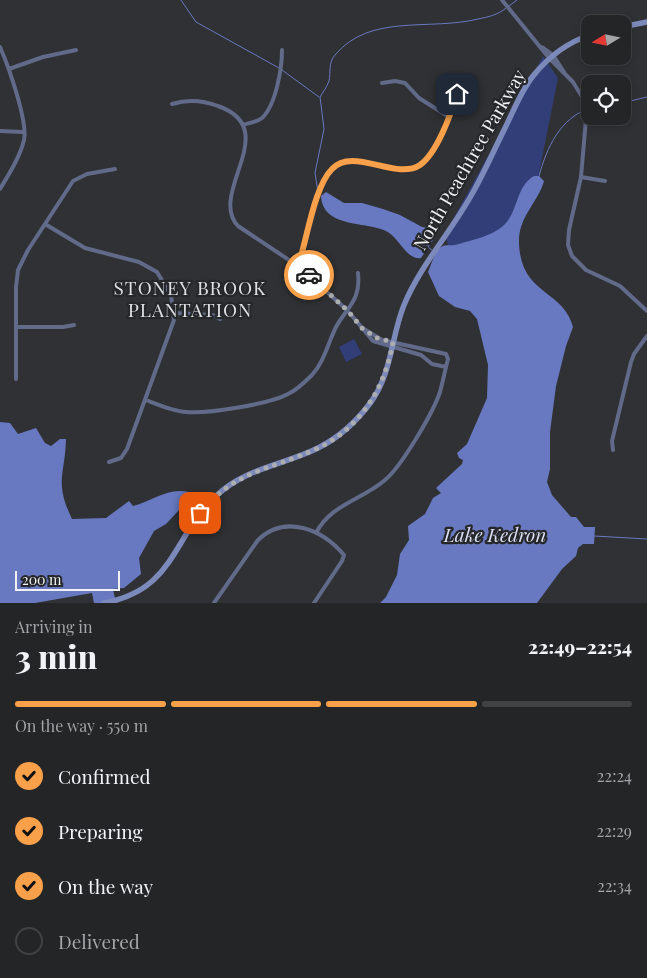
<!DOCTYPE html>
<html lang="en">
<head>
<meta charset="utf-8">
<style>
  body { margin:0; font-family:"Playfair Display",serif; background:#2c2d2f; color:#f1f3f6; height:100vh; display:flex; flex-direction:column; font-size:19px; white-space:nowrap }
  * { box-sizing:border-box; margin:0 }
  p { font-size:16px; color:#a3a5a7 }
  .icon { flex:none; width:28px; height:28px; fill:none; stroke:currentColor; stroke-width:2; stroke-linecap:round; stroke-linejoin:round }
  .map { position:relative; height:603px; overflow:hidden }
  .sheet { display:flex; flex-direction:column; background:#242527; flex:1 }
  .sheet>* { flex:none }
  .needle { width:32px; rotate:260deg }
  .controls { position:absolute; left:581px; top:15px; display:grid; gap:10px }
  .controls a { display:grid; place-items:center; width:50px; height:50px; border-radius:10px; background:#242527; box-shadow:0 2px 8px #0003,0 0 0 1px #414244; font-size:25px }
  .scale { position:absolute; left:15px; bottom:12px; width:105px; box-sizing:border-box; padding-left:5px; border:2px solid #f0f1f3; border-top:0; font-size:14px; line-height:18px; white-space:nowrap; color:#f0f1f3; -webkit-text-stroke:4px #26272a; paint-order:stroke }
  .pin { position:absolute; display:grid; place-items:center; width:42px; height:42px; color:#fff; margin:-21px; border-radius:10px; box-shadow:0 2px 8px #0006 }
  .courier { position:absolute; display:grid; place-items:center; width:50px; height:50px; margin:-25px; border:4px solid #f8a14a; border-radius:50%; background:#fff; color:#222; box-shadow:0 1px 6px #0007 }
  .summary em { font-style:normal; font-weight:800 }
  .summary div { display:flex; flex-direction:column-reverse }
  .summary { display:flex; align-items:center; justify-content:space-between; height:85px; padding:0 15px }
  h1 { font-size:32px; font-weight:800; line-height:38px }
  .bar { display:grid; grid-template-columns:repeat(4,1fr); gap:8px 5px; align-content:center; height:60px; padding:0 15px }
  .bar i { height:6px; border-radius:4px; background:#414244 }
  .bar .current { background:#f8a14a }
  .bar p { grid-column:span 4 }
  ol { padding:0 15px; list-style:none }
  li { display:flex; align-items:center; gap:15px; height:55px }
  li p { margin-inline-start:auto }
  li .icon { padding:5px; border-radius:50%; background:#f8a14a; color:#111; stroke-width:4 }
  li:last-child { color:#a3a5a7 }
  li i { width:28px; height:28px; border:2px solid #414244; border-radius:50% }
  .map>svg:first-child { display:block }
</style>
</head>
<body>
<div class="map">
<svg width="647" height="603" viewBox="0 0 647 603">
  <rect width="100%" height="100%" fill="#303134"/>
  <!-- green -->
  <path fill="#323e78" d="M543,56L558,78L537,183L518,231L450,252L445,234Z
    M354,339L362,354L346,362L339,347Z"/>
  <!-- water -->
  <path fill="#6879c1" d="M534,176H539L544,181C539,200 520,216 519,238C518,296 563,288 573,327L566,346L556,386L550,432V469L547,482L552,495L571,517H576L584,527H595L594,544H583L578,548L576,556L562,569L537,603H380L386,597L397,575L400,554L409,540L408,526L425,514L433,498L441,493L436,488L462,464L463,460L459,458L457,453L467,444L487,398L488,365L477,319L470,311L455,307L439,296L428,272C431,265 434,254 440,248C444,244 449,246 455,245C469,241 493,236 504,225C518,212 516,186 534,176Z
    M326,192L344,203H362L383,209L400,215L422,227L433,228L435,237L421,258C407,261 398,236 386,231C364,221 323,228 321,196Z
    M0,422L10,423L18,434L36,428L45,443L51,446L60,439H66C65,476 54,481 72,519L106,518L129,501L133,506C152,501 168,487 189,492L191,496V505L180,509L166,524L154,531L139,558L141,574L124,588L113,589L116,603H94L92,593L35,603H0Z"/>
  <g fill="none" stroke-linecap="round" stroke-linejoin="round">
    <!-- stream -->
    <path stroke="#6879c1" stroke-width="1" d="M181,0L196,22L279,68
      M509,6L517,0
      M282,70L319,97
      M622,103L647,97
      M539,176C547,147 560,118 590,108
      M318,192L315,173L324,129L320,97C323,92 327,87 329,81C331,72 328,63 335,55C370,13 430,31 478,19C488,17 498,15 506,8
      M428,247L433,251
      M594,536L647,539"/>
    <!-- street -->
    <path stroke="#616a89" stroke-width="4" d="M502,0L549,58L573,82L584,100L586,119L581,177L569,230L568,245L572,256L586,270L620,286L647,311
      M0,47C8,65 28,121 24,140C20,157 9,174 0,189
      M542,47L553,55L564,72
      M9,69L43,57L76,50
      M382,83L395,81L405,83L419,98L449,117
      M172,104C188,99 202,100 218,106C284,129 207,193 238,226L298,266L348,311L373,341L421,355L432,364L446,367
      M243,125C249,123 257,122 262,118C276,105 282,68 282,50
      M0,131L23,132
      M581,177L605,181
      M45,224L85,248L139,262L157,272L171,295L174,320L127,449L121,458L109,462
      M298,266C307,240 314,187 332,169C353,146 396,181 420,165C437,154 451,113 457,94
      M174,313L212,315L220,319
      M17,327H63L74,325
      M16,379V287L18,270L28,250L73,181L87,174L115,169
      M146,400C159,405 173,411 186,412C207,414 270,404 288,394C297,390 305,382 312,375C324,362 328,343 336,327C348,306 361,300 358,273
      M613,450L612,441L631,362L634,354L647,336
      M316,533C331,504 362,500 385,480C401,467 433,413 440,392C443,381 445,370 448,359L446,354L382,340L364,329
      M214,603L258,540C285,514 322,529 344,555L342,561L314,603"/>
    <!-- secondary -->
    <path stroke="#7c8abb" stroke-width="5.5" d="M622,27L647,22
      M104,603C175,590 171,539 216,496C245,468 284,465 318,448C340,437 357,421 371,402C392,373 391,337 404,305C420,266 451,232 472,194C484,173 494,150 505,128C514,110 521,91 533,76C549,56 566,43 590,35"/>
  </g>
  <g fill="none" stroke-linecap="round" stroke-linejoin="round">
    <!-- done -->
    <path stroke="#adaeb0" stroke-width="5" stroke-dasharray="0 9" d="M200,513C237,469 268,471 316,449C360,429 385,388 393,342L377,338L362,328L348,311L309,275"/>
    <!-- route -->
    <path stroke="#f8a14a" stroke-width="6" d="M309,275L298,266C307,240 314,187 332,169C353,146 396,181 420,165C437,153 451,114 457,94"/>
  </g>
  <g text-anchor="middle" stroke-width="4.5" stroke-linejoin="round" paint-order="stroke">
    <!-- street labels -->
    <g font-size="18" fill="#f0f1f3" stroke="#26272a">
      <text transform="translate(470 160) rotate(-60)" y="6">North Peachtree Parkway</text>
    </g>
    <!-- neighbourhood labels -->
    <g font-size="19" letter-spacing="1" fill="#dddee2" stroke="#26272a">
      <text x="190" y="295">STONEY BROOK<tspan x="190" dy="22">PLANTATION</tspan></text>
    </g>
    <!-- water labels -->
    <g font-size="19" font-style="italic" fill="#d9dff3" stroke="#26272a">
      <text x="495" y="542">Lake Kedron</text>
    </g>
  </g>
</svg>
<div class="controls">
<a><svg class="needle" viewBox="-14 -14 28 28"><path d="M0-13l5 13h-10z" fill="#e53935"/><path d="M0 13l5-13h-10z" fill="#a3a5a7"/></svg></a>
<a><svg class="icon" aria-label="locate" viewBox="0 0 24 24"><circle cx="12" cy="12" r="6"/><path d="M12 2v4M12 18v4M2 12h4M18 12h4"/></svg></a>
</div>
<div class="scale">200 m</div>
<div class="pin" style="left:200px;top:513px;background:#ea580c"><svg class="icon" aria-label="bag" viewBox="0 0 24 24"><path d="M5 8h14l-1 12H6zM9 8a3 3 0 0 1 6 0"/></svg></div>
<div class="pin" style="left:457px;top:94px;background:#1f2937"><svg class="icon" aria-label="home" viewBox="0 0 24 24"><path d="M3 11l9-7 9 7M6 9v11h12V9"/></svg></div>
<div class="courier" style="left:309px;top:275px"><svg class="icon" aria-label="car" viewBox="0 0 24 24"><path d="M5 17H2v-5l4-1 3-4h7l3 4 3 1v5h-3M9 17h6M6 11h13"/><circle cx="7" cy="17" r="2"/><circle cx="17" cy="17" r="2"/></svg></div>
</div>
<section class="sheet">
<div class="summary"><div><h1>3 min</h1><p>Arriving in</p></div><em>22:49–22:54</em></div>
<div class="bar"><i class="current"></i><i class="current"></i><i class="current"></i><i></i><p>On the way · 550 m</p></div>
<ol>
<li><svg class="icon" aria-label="check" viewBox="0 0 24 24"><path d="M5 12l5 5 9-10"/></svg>Confirmed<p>22:24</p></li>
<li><svg class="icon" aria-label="check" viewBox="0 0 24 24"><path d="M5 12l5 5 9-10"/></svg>Preparing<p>22:29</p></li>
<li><svg class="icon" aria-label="check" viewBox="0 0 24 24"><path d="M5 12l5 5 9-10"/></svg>On the way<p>22:34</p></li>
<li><i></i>Delivered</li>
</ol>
</section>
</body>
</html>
